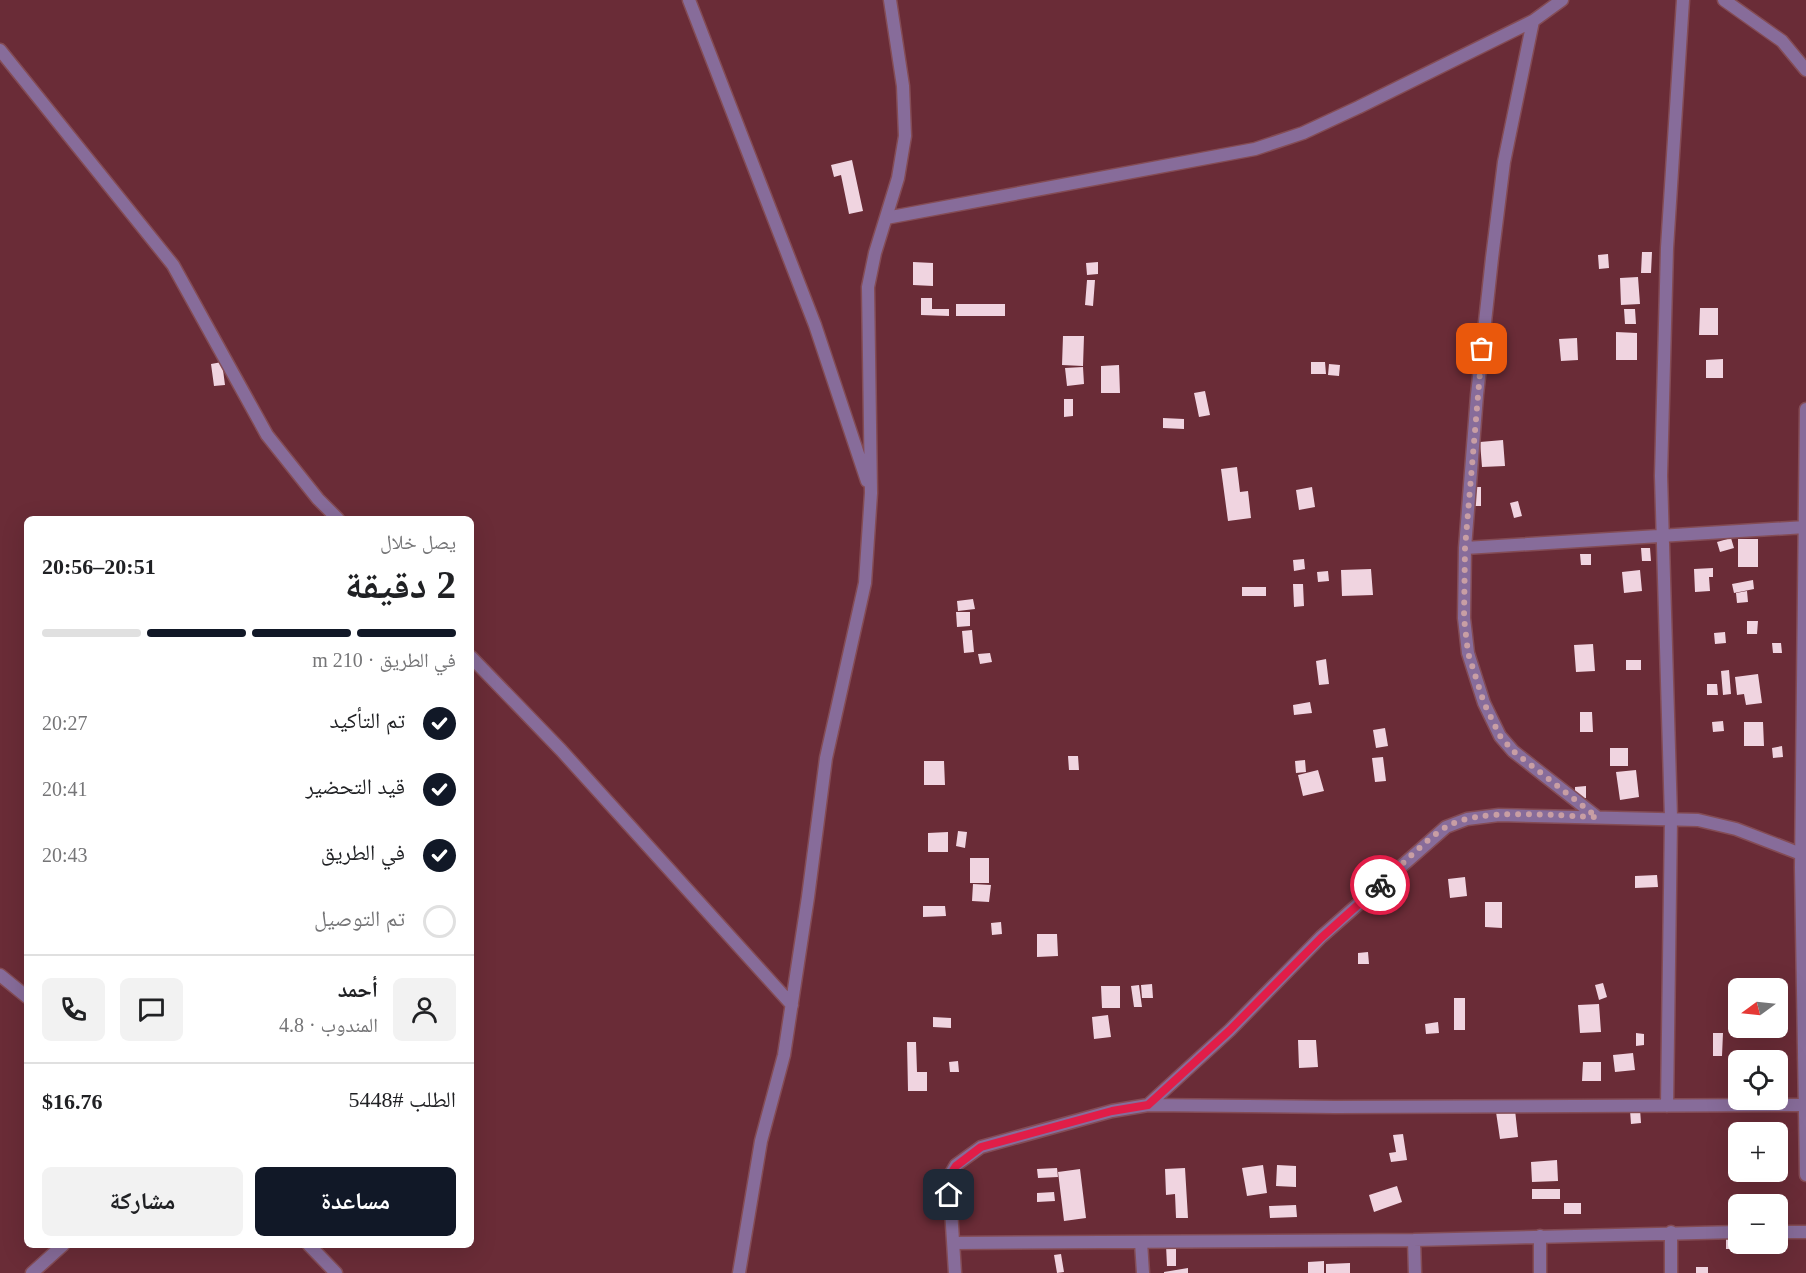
<!DOCTYPE html>
<html lang="ar">
<head>
<meta charset="utf-8">
<style>
  body { margin:0; font-family:"Times New Roman","Noto Naskh Arabic",serif; background:#f2f2f2; color:#202124; direction:rtl; height:100vh; display:flex; flex-direction:column; font-size:22px; white-space:nowrap }
  * { box-sizing:border-box; margin:0 }
  p { font-size:20px; color:#757577 }
  .icon { flex:none; width:33px; height:33px; fill:none; stroke:currentColor; stroke-width:2; stroke-linecap:round; stroke-linejoin:round }
  .map { position:relative; flex:1; overflow:hidden; direction:ltr }
  .details { position:absolute; left:24px; top:516px; width:450px; height:732px; display:flex; flex-direction:column; background:#fff; border-radius:9px; box-shadow:0 6px 24px #0002; direction:rtl }
  .details>* { flex:none }
  .needle { width:39px; rotate:255deg }
  .tools { position:absolute; left:1728px; top:978px; display:grid; gap:12px }
  .tools a { display:grid; place-items:center; width:60px; height:60px; border-radius:9px; background:#fff; box-shadow:0 6px 24px #0002; font-size:30px }
  .pin { position:absolute; display:grid; place-items:center; width:51px; height:51px; color:#fff; margin:-26px; border-radius:12px; box-shadow:0 3px 9px #0006 }
  .courier { position:absolute; display:grid; place-items:center; width:60px; height:60px; margin:-30px; border:4px solid #e11d48; border-radius:50%; background:#fff; color:#222; box-shadow:0 2px 8px #0007 }
  .headline em { font-style:normal; font-weight:700 }
  .headline div { display:flex; flex-direction:column-reverse }
  .headline { display:flex; align-items:center; justify-content:space-between; height:102px; padding:0 18px }
  h1 { font-size:39px; font-weight:700; line-height:45px }
  .bar { display:grid; grid-template-columns:repeat(4,1fr); gap:9px 6px; align-content:center; height:72px; padding:0 18px }
  .bar i { height:8px; border-radius:4px; background:#e0e0e0 }
  .bar .current { background:#111827 }
  .bar p { grid-column:span 4 }
  .line { display:flex; align-items:center; gap:15px; padding:0 18px; border-top:2px solid #e0e0e0 }
  .line div { flex:1 }
  .round { display:grid; place-items:center; flex:none; width:63px; height:63px; border-radius:9px; background:#f2f2f2 }
  ol { padding:0 18px; list-style:none }
  li { display:flex; align-items:center; gap:18px; height:66px }
  li p { margin-inline-start:auto }
  li .icon { padding:6px; border-radius:50%; background:#111827; color:#fff; stroke-width:4 }
  li:last-child { color:#757577 }
  li i { width:33px; height:33px; border:3px solid #e0e0e0; border-radius:50% }
  .button { display:flex; gap:12px; margin-top:auto; padding:12px 18px }
  .button a { flex:1; height:69px; border-radius:9px; background:#111827; color:#fff; font-size:24px; font-weight:700; line-height:69px; text-align:center }
  .button a+a { background:#f2f2f2; color:#202124 }
  .map>svg:first-child { display:block }
</style>
</head>
<body>
<div class="map">
<svg width="1806" height="1273" viewBox="0 0 1806 1273">
  <rect width="100%" height="100%" fill="#6a2c37"/>
  <!-- building -->
  <path fill="#f0d4e0" d="M852,160L863,211L849,214L841,175L834,177L831,165Z
    M1642,252H1652L1651,273H1641Z
    M1608,254L1609,268L1599,269L1598,255Z
    M913,262L933,263V286L913,285Z
    M1098,262V274L1087,275L1086,263Z
    M1638,277L1640,304L1621,305L1620,278Z
    M1087,280H1095L1093,306L1085,305Z
    M921,298H932V309H949V316L921,315Z
    M956,304H1005V316H956Z
    M1700,308H1718V335H1699Z
    M1624,309H1635L1636,324H1625Z
    M1616,332L1637,333V360H1616Z
    M1063,336H1084L1083,366L1062,365Z
    M1577,338L1578,360L1561,361L1559,339Z
    M1723,359V378H1706V360Z
    M222,362L225,385L214,386L211,364Z
    M1311,362H1325L1326,374H1311Z
    M1329,364L1340,365L1339,376L1328,375Z
    M1119,365L1120,393H1101V366Z
    M1083,367L1084,384L1067,386L1065,368Z
    M1205,391L1210,415L1199,417L1194,393Z
    M1064,399H1073V416L1064,417Z
    M1163,418L1184,419V429L1163,428Z
    M1503,440L1505,466L1482,467L1480,442Z
    M1237,467L1240,492L1248,491L1251,518L1228,521L1221,469Z
    M1312,487L1315,507L1299,510L1296,490Z
    M1470,487H1481V506H1470Z
    M1518,501L1522,516L1514,518L1510,503Z
    M1731,538L1734,548L1720,552L1717,542Z
    M1738,539H1758V567H1738Z
    M1641,548H1650L1651,561H1642Z
    M1580,554H1591V565H1581Z
    M1304,559L1305,569L1294,571L1293,560Z
    M1713,568V577H1709L1710,591L1695,592L1694,569Z
    M1371,569L1373,595L1342,596L1341,570Z
    M1640,570L1642,591L1624,593L1622,572Z
    M1328,571L1329,581L1318,582L1317,572Z
    M1753,580L1754,589L1734,593L1732,584Z
    M1293,584H1303L1304,606L1294,607Z
    M1242,587H1266V596H1242Z
    M1747,591L1748,602L1737,603L1736,593Z
    M973,599L975,609L958,611L957,601Z
    M956,612H970V626L957,627Z
    M1747,621H1758L1757,634H1747Z
    M972,630L974,652L964,653L962,631Z
    M1725,632L1726,643L1715,644L1714,633Z
    M1772,643H1781L1782,653H1773Z
    M1593,644L1595,671L1576,672L1574,645Z
    M990,653L992,662L980,664L978,654Z
    M1326,659L1329,684L1319,685L1316,661Z
    M1626,660H1641V670H1626Z
    M1729,670L1731,694L1723,695L1721,671Z
    M1758,674L1762,703L1746,705L1744,694L1737,695L1735,677Z
    M1707,684H1717L1718,695H1707Z
    M1310,702L1312,713L1294,715L1293,705Z
    M1580,712H1592L1593,732H1580Z
    M1723,721L1724,731L1713,732L1712,722Z
    M1744,722H1763L1764,746H1744Z
    M1385,728L1388,746L1376,748L1373,730Z
    M1782,746L1783,757L1773,758L1772,748Z
    M1610,748H1628V766H1610Z
    M1068,756H1078L1079,770H1069Z
    M1383,757L1386,781L1375,782L1372,758Z
    M1305,760L1306,772L1296,773L1295,761Z
    M924,761H944L945,785H924Z
    M1318,770L1324,791L1303,796L1298,775Z
    M1636,770L1639,797L1620,800L1616,772Z
    M1586,786V798H1575V787Z
    M958,831L967,832L965,848L956,846Z
    M948,832V852H928V833Z
    M970,858H989V883H970Z
    M1657,875L1658,887L1635,888V876Z
    M1465,877L1467,896L1450,898L1448,879Z
    M973,884L991,885L989,902L972,901Z
    M1485,902H1502V928L1485,927Z
    M923,906H945L946,916L923,917Z
    M1001,922L1002,934L992,935L991,923Z
    M1037,934H1057L1058,956L1037,957Z
    M1368,952L1369,964H1358V953Z
    M1603,983L1607,997L1599,1000L1595,985Z
    M1152,984L1153,998H1142L1141,985Z
    M1139,985L1142,1007H1134L1131,986Z
    M1101,986H1120V1008H1102Z
    M1454,998H1465V1030H1454Z
    M1599,1004L1601,1032L1580,1033L1578,1005Z
    M1108,1015L1111,1037L1094,1039L1092,1017Z
    M933,1017L951,1018V1028L933,1027Z
    M1438,1022L1439,1033L1426,1034L1425,1024Z
    M1636,1033L1644,1034V1045L1636,1046Z
    M1713,1033H1723L1722,1056H1713Z
    M1298,1040H1316L1318,1067L1299,1068Z
    M907,1042H916L917,1072H927V1091H908Z
    M1633,1053L1635,1070L1615,1072L1613,1055Z
    M958,1061L959,1072H950L949,1062Z
    M1583,1062H1601V1081H1582Z
    M1640,1109L1641,1123L1631,1124L1630,1110Z
    M1515,1110L1518,1137L1500,1139L1496,1112Z
    M1403,1134L1407,1160L1391,1162L1389,1153L1396,1152L1393,1135Z
    M1557,1160L1558,1181L1532,1182L1531,1162Z
    M1263,1165L1267,1193L1247,1196L1242,1168Z
    M1277,1165L1296,1166V1187L1276,1186Z
    M1057,1168L1058,1177L1038,1178L1037,1169Z
    M1185,1168L1188,1218H1176L1175,1194L1166,1195L1165,1169Z
    M1080,1169L1086,1218L1064,1221L1058,1172Z
    M1397,1186L1402,1202L1374,1212L1369,1195Z
    M1532,1189H1560V1199H1532Z
    M1054,1192L1055,1201L1037,1202V1193Z
    M1781,1200L1783,1211L1778,1212V1204H1772L1771,1201Z
    M1564,1203H1581V1214H1564Z
    M1296,1205L1297,1217L1270,1218L1269,1206Z
    M1726,1236H1737V1249H1726Z
    M1166,1245H1176V1266H1167Z
    M1061,1254L1064,1272L1057,1273L1054,1255Z
    M1324,1261V1273H1308V1262Z
    M1350,1263V1273H1326V1264Z
    M1696,1267H1708V1273H1696Z
    M1188,1268V1273H1164V1272Z"/>
  <g fill="none" stroke-linecap="round" stroke-linejoin="round">
    <defs>
      <path id="minor" d="M689,0L815,325L867,481
        M1724,0L1782,41L1806,70
        M1533,21L1504,162L1492,258L1477,395L1465,548L1464,618L1468,653L1484,703L1500,736L1513,751L1597,817
        M0,50L173,265L267,435L318,499L338,519
        M886,218L1255,149L1303,133L1359,107L1533,21L1562,0
        M1806,409L1801,868L1806,1175
        M1465,548L1806,527
        M471,657L561,750L792,1005
        M0,975L27,997
        M1148,1105L1230,1030L1321,937L1446,827L1467,819L1499,815L1698,820L1736,829L1801,854
        M1667,1106L1671,818L1661,476L1667,248L1683,0
        M1778,1232H1806
        M1540,1236V1273
        M1414,1240L1415,1273
        M1141,1242L1143,1273
        M954,1243L1414,1240L1738,1232
        M309,1245L336,1273
        M32,1273L63,1245
        M739,1273L761,1141L784,1055L808,897L826,758L865,583L871,493L868,287L875,253L898,178L905,136L903,86L890,0
        M955,1273L949,1177L956,1165L981,1147L1112,1111L1148,1105L1335,1107L1805,1105
        M1671,1273V1232"/>
    </defs>
    <!-- minor casing -->
    <use href="#minor" stroke="#844c55" stroke-width="15"/>
    <!-- minor -->
    <use href="#minor" stroke="#876c9a" stroke-width="12"/>
  </g>
  <g fill="none" stroke-linecap="round" stroke-linejoin="round">
    <!-- done -->
    <path stroke="#c89ea4" stroke-width="6" stroke-dasharray="0 10.8" d="M1380,885C1399,868 1425,840 1446,827C1478,807 1558,816 1597,817L1513,751L1500,736L1484,703L1468,653L1464,618L1465,548L1482,349"/>
    <!-- route -->
    <path stroke="#e11d48" stroke-width="8" d="M949,1195V1177L956,1166L981,1147L1112,1111L1148,1105L1230,1030L1321,938L1380,885"/>
  </g>
</svg>
<div class="tools">
<a><svg class="needle" viewBox="-14 -14 28 28"><path d="M0-13l5 13h-10z" fill="#e53935"/><path d="M0 13l5-13h-10z" fill="#757577"/></svg></a>
<a><svg class="icon" aria-label="locate" viewBox="0 0 24 24"><circle cx="12" cy="12" r="6"/><path d="M12 2v4M12 18v4M2 12h4M18 12h4"/></svg></a>
<a>+</a>
<a>−</a>
</div>
<div class="pin" style="left:1482px;top:349px;background:#ea580c"><svg class="icon" aria-label="bag" viewBox="0 0 24 24"><path d="M5 8h14l-1 12H6zM9 8a3 3 0 0 1 6 0"/></svg></div>
<div class="pin" style="left:949px;top:1195px;background:#1f2937"><svg class="icon" aria-label="home" viewBox="0 0 24 24"><path d="M3 11l9-7 9 7M6 9v11h12V9"/></svg></div>
<div class="courier" style="left:1380px;top:885px"><svg class="icon" aria-label="bike" viewBox="0 0 24 24"><circle cx="6" cy="16" r="4"/><circle cx="18" cy="16" r="4"/><path d="M6 16l4-8h5l3 8M10 8l3 8H6M13 5h3"/></svg></div>
<section class="details">
<div class="headline"><div><h1>2 دقيقة</h1><p>يصل خلال</p></div><em>20:51–20:56</em></div>
<div class="bar"><i class="current"></i><i class="current"></i><i class="current"></i><i></i><p>في الطريق · 210 m</p></div>
<ol>
<li><svg class="icon" aria-label="check" viewBox="0 0 24 24"><path d="M5 12l5 5 9-10"/></svg>تم التأكيد<p>20:27</p></li>
<li><svg class="icon" aria-label="check" viewBox="0 0 24 24"><path d="M5 12l5 5 9-10"/></svg>قيد التحضير<p>20:41</p></li>
<li><svg class="icon" aria-label="check" viewBox="0 0 24 24"><path d="M5 12l5 5 9-10"/></svg>في الطريق<p>20:43</p></li>
<li><i></i>تم التوصيل</li>
</ol>
<div class="line" style="height:108px"><a class="round"><svg class="icon" aria-label="person" viewBox="0 0 24 24"><circle cx="12" cy="8" r="4"/><path d="M4 21q1-7 8-7t8 7"/></svg></a><div><b>أحمد</b><p>المندوب · 4.8</p></div><a class="round"><svg class="icon" aria-label="chat" viewBox="0 0 24 24"><path d="M4 5h16v11H9l-5 4z"/></svg></a><a class="round"><svg class="icon" aria-label="phone" viewBox="0 0 24 24"><path d="M5 4h4l2 5-3 2q2 4 5 5l2-3 5 2v4C11 20 4 13 5 4z"/></svg></a></div>
<div class="line" style="height:78px"><div>الطلب #5448</div><b>$16.76</b></div>
<div class="button"><a>مساعدة</a><a>مشاركة</a></div>
</section>
</div>
</body>
</html>
